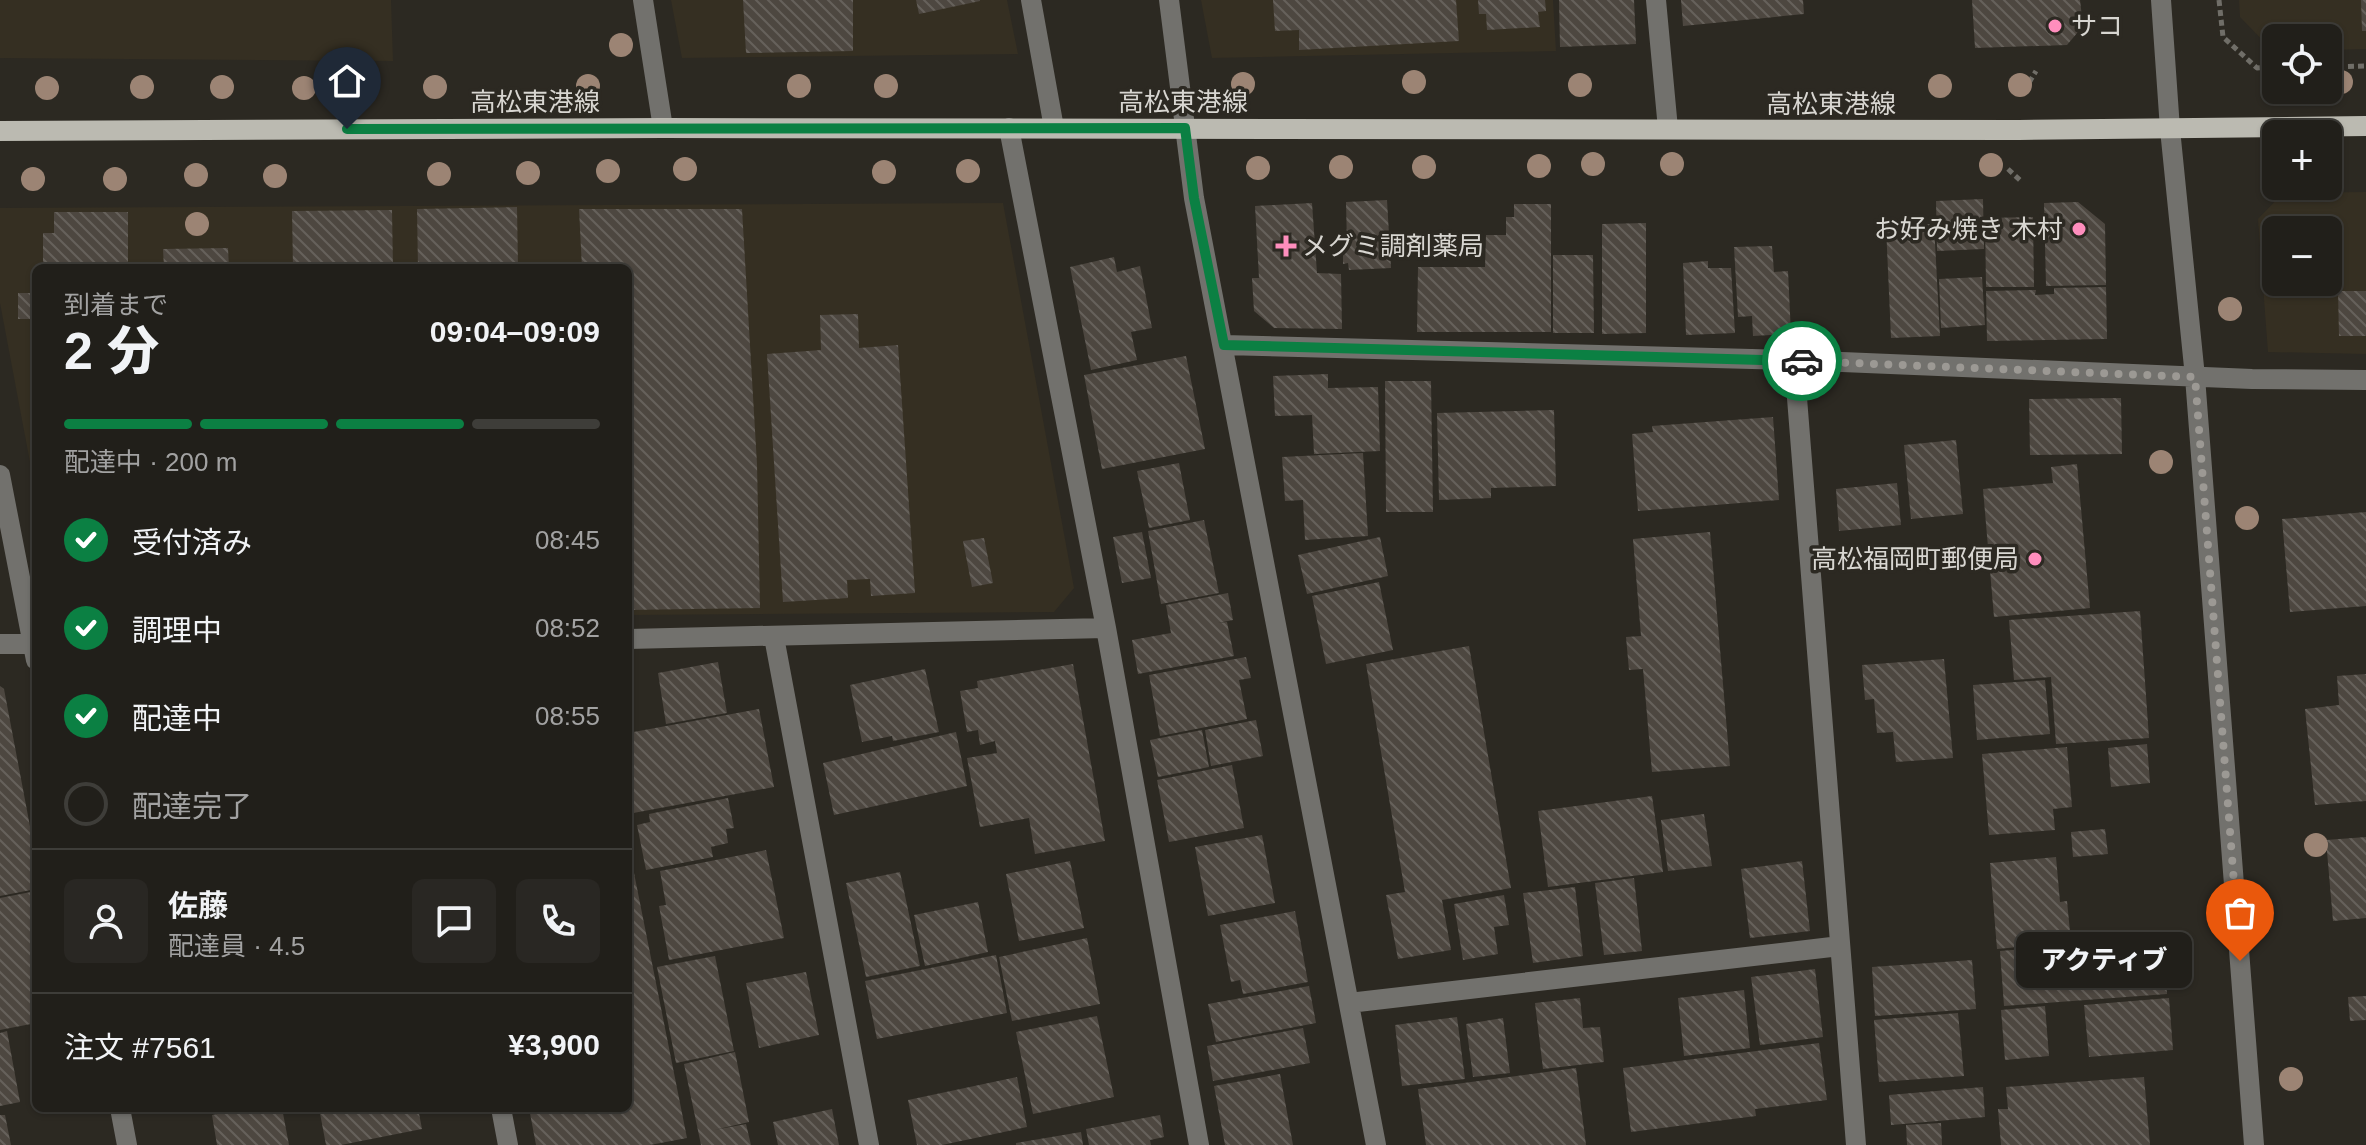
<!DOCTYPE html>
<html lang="ja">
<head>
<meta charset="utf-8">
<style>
  body { margin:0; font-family:Helvetica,"Noto Sans JP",sans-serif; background:#292723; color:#f1f3f6; height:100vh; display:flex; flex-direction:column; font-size:30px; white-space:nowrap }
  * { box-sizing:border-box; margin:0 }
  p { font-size:26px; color:#a2a2a2 }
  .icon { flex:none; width:44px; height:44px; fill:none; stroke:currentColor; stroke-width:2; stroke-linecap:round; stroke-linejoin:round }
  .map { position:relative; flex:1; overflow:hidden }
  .side { position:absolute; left:32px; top:264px; width:600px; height:848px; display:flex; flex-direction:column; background:#211f1a; border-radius:12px; box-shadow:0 2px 6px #0004,0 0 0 2px #3e3d39 }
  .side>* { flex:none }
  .controls { position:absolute; left:2262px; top:24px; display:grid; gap:16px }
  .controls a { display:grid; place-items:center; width:80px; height:80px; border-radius:12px; background:#211f1a; box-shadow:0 2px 6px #0004,0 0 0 2px #3e3d39; font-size:40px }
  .pin { position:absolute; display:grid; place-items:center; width:68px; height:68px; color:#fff; margin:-82px -34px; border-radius:50% 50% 50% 0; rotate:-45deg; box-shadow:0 0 8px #0007 }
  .pin .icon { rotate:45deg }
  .courier { position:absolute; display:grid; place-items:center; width:80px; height:80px; margin:-40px; border:6px solid #0b8043; border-radius:50%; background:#fff; color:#222; box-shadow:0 2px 10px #0007 }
  .bubble { position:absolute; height:56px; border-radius:12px; background:#211f1a; box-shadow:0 2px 6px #0004,0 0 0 2px #3e3d39; font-size:26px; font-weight:800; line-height:56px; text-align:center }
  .headline em { font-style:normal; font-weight:800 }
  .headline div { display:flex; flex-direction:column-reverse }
  .headline { display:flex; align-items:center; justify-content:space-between; height:136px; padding:0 32px }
  h1 { font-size:52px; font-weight:800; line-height:60px }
  .bar { display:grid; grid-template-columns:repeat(4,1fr); gap:12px 8px; align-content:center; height:96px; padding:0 32px }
  .bar i { height:10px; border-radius:6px; background:#3e3d39 }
  .bar .selected { background:#0b8043 }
  .bar p { grid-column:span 4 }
  .line { display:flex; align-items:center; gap:20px; padding:0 32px; border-top:2px solid #3e3d39 }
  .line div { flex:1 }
  .round { display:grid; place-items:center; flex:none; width:84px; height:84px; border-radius:12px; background:#292723 }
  ol { padding:0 32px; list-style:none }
  li { display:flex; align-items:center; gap:24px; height:88px }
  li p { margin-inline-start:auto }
  li .icon { padding:8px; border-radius:50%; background:#0b8043; color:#fff; stroke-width:4 }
  li:last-child { color:#a2a2a2 }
  li i { width:44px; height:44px; border:4px solid #3e3d39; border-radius:50% }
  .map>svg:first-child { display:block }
</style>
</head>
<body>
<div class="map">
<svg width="2366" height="1145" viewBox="0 0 2366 1145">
  <defs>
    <pattern id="building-back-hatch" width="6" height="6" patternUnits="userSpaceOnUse" patternTransform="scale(2)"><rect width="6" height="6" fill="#4d4740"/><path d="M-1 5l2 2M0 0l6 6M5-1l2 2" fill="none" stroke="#66615b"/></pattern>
  </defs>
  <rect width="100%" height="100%" fill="#2c2922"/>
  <!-- built -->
  <path fill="#352f22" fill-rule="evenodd" d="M0,0H391L393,61L0,58Z
    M671,0H1007L1018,54L682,58Z
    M1201,0H1553L1556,51L1212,58Z
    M2239,0H2366V49L2328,50V38H2276V51H2273L2240,17Z
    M2366,192V354L2268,352L2258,219L2283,193ZM2276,230H2328V282H2276Z
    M1003,203L1074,588L1054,612L628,615V268H36V494L0,303V208Z"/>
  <!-- building -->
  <path fill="url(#building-back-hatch)" d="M743,0H853V51L746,53Z
    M916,0H980V1L919,14Z
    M1273,0H1456L1459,41L1299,50V30L1275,31Z
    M1478,0H1545L1546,11L1538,12L1540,27L1487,30L1486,14H1479Z
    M1559,0H1634L1636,44L1560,47Z
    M1681,0H1803L1804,14L1683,26Z
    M1972,0H2080L2083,26L2067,45L1975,48Z
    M2361,0H2366V31H2362Z
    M1983,199L1984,249L1937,251L1936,201Z
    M1387,200L1391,268L1349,270L1348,263L1343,264V247L1347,246L1346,202Z
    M2078,202L2105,224L2106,285L2046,286L2044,203Z
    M1312,203L1317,273L1341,274L1342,329L1274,328L1254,311L1252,278H1259L1255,206Z
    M1514,204H1551V332H1417L1418,267H1485L1486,235H1506V217H1514Z
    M517,207L518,268H418L417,209Z
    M579,209H742L757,464L760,608L628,610V268H582Z
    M392,210L393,268H293L292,211Z
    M54,212H128V268H43V233H54Z
    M2033,217L2034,287H1986L1985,218Z
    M1646,223V333L1602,334V224Z
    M1934,224L1940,336L1891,338L1886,226Z
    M1772,246L1774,272L1788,271L1791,334L1753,336L1752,316L1738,317L1734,247Z
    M228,248L229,268H164L163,249Z
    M1553,255H1593L1594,333H1553Z
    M1114,257L1117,272L1140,266L1152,328L1131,332L1137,360L1091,370L1070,267Z
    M1708,261V268H1731L1735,333L1686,335L1683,263Z
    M1982,277L1985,325L1941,328L1939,279Z
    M2106,287L2107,339L1987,341L1986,291L2036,290L2035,295L2054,294V288Z
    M2338,291H2366V336H2339Z
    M18,293H36V319H18Z
    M858,314L859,348L898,345L915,593L871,596L870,579L847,580L848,598L783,602L767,354L821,350L820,315Z
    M1186,356L1205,449L1102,469L1084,375Z
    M1328,374V388L1378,387L1380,451L1314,454L1312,415L1275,416L1273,376Z
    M1385,381H1431L1433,512H1386Z
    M2121,398L2122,454L2030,455L2029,399Z
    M1554,410L1556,486L1491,488V498L1439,500L1437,413Z
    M1773,417L1779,500L1638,511L1632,434L1653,432L1652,426Z
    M1956,440L1963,514L1911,519L1904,445Z
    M1363,453L1368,536L1305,540L1303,500L1285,501L1282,457Z
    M1179,463L1190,520L1149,528L1137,471Z
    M2077,464L2090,608L1994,617L1983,489L2053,483L2051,467Z
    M1897,483L1901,525L1839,531L1836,489Z
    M2366,512V606L2290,612L2282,519Z
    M1204,520L1219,593L1161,604L1148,531Z
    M1142,532L1151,578L1122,583L1113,537Z
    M1710,532L1730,766L1652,772L1643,669L1629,670L1626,637L1641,636L1633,539Z
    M1380,537L1388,576L1307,594L1298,555Z
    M984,538L993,583L972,587L963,541Z
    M1379,582L1393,650L1326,664L1312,596Z
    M1228,593L1233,620L1218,623L1227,622L1234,656L1138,674L1132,640L1171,633L1166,605Z
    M2140,611L2149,738L2056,744L2051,677L2014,680L2009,620Z
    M1469,646L1511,888L1442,900L1451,950L1398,959L1386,895L1405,892L1366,664Z
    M1246,657L1251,678L1239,680L1247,719L1160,736L1149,675Z
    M1944,659L1953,758L1896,762L1893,732L1877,733L1874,699L1865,700L1862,665Z
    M718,662L727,713L666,724L658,673Z
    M1073,664L1105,841L1035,854L1029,818L980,827L967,758L997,753L995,741L980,745L978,730L967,732L960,691L978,688L977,681Z
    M925,669L939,732L893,741L892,736L862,742L850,685Z
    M2366,674V801L2315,805L2305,709L2339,705L2337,676Z
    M2045,680L2050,734L1977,740L1973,685Z
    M0,686L4,689L36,858V889L0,896Z
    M759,709L774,787L628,814V733Z
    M1256,720L1263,756L1211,766L1205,730Z
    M1202,730L1209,767L1158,777L1150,740Z
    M956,732L967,786L834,815L823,763Z
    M2147,744L2150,783L2111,787L2108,748Z
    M2067,747L2072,807L2053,809L2055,830L1989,835L1982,754Z
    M1232,765L1244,828L1169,842L1157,780Z
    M1652,796L1663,872L1548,887L1538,811Z
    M728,798L734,828L726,829L728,843L711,847L713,857L646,870L637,825L650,822L649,814Z
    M1704,814L1712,866L1668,871L1661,820Z
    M2105,829L2108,854L2073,857L2071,832Z
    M1262,835L1275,903L1208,916L1195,847Z
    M2366,837V918L2333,921L2326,840Z
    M628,843L687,1138L650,1145H536L529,1108H628Z
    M766,850L784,938L669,960L659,906L666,905L660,871Z
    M2056,857L2060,902L2067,901L2071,942L1997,949L1990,863Z
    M1070,861L1084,928L1019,941L1006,874Z
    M1802,861L1810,931L1750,938L1741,869Z
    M900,872L920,966L866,977L846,883Z
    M1634,878L1642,951L1604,955L1595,883Z
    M1575,887L1583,956L1533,963L1523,893Z
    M36,891V1023L0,1030V898Z
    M1504,895L1509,925L1494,927L1498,954L1463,960L1454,904Z
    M978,902L988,952L925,966L914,915Z
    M1295,911L1308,982L1243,994L1240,980L1231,982L1220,925Z
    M1087,938L1100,1004L1012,1021L999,957Z
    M2163,938L2167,994L2004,1006L2000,951Z
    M996,955L1007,1013L877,1039L865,981Z
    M715,956L734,1051L676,1063L657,967Z
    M1972,960L1976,1009L1875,1016L1872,967Z
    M1815,969L1823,1037L1760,1045L1751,977Z
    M806,972L819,1035L759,1048L746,983Z
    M1309,986L1316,1023L1216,1042L1208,1004Z
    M1744,990L1750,1048L1684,1056L1678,998Z
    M2366,996V1020L2350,1021L2348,997Z
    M1580,998L1583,1028L1600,1027L1604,1062L1543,1069L1535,1003Z
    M2169,998L2173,1050L2089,1057L2084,1005Z
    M2045,1006L2049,1056L2005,1060L2001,1010Z
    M1958,1013L1964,1076L1879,1082L1874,1020Z
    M1097,1016L1114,1097L1033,1114L1016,1032Z
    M1457,1017L1465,1079L1402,1086L1395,1025Z
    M1503,1018L1510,1073L1473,1077L1466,1024Z
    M1303,1028L1310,1063L1213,1081L1207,1046Z
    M7,1031L20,1102L0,1106V1033Z
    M1819,1043L1827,1100L1755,1109L1756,1116L1631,1132L1623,1068Z
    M735,1052L749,1122L714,1130L746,1124L751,1145H701L684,1064Z
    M1576,1068L1586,1145H1426L1418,1089Z
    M1280,1074L1293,1145H1225L1214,1086Z
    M1017,1077L1027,1127L942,1145H917L908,1100Z
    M2144,1077L2150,1145H2001L1998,1109H2008L2006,1087Z
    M1983,1087L1985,1117L1891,1125L1889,1095Z
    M252,1108H282L289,1145H217L212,1115Z
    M319,1108H418L422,1129L341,1145H326Z
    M832,1109L839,1145H778L773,1122Z
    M0,1115H5L11,1145H0Z
    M1160,1115L1164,1137L1150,1140L1151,1145H1089L1086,1129Z
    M1941,1123L1942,1145H1907L1906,1125Z
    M1081,1132L1083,1145H1016V1143Z"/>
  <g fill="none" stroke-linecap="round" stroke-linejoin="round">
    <!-- path -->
    <path stroke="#706e68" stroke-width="5" stroke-dasharray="6 4" stroke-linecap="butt" d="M2219,0L2223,37L2257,68L2276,67
      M2328,67L2366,66
      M2024,91L2036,71
      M2008,169L2022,182"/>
    <!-- minor -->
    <path stroke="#72716d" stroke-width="20" d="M643,0L663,128
      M1031,0L1054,128
      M1169,0L1194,198L1376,1145
      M1656,0L1668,129
      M2161,0L2170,129L2195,377L2254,1145
      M1009,128L1106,628L1199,1145
      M1224,345L1794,360L2252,379L2366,380
      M1794,360L1856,1145
      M0,475L36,660
      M774,637L869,1145
      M628,639L1106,628
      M0,644H36
      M1349,1003L1840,946
      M120,1108L127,1145
      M501,1108L508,1145"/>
    <!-- major -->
    <path stroke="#bbbab1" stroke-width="20" d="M0,131L663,128L2019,130L2366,126"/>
  </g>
  <!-- trees -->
  <g fill="#9c8474">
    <circle cx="621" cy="45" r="12"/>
    <circle cx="1414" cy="82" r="12"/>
    <circle cx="2341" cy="82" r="12"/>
    <circle cx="1243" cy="84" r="12"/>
    <circle cx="1580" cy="85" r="12"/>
    <circle cx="2020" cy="85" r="12"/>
    <circle cx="588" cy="86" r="12"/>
    <circle cx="799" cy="86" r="12"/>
    <circle cx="886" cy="86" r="12"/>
    <circle cx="1940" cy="86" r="12"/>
    <circle cx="142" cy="87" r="12"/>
    <circle cx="222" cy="87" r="12"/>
    <circle cx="435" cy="87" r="12"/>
    <circle cx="47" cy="88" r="12"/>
    <circle cx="304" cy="88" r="12"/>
    <circle cx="1593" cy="164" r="12"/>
    <circle cx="1672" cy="164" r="12"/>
    <circle cx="1991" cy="165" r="12"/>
    <circle cx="1539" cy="166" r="12"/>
    <circle cx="1341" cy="167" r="12"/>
    <circle cx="1424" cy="167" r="12"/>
    <circle cx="1258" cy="168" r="12"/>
    <circle cx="685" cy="169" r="12"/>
    <circle cx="608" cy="171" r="12"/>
    <circle cx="968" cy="171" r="12"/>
    <circle cx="884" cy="172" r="12"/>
    <circle cx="528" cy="173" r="12"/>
    <circle cx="439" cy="174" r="12"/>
    <circle cx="196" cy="175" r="12"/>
    <circle cx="275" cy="176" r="12"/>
    <circle cx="33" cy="179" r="12"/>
    <circle cx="115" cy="179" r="12"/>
    <circle cx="197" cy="224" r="12"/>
    <circle cx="2230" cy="309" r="12"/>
    <circle cx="2161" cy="462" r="12"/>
    <circle cx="2247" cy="518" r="12"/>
    <circle cx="2316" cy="845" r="12"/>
    <circle cx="2291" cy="1079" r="12"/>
  </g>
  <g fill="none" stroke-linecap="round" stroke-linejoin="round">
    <!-- done -->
    <path stroke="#9c9994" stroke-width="8" stroke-dasharray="0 14.4" d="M1802,361L2195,377L2240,961"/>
    <!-- route -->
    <path stroke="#0b8043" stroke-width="10" d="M347,129L1185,128L1194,198L1224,345L1802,361"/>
  </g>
  <!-- markers -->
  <g fill="#fe8ebd" stroke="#2c2922" stroke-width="3">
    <circle cx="2055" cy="26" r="8"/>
    <circle cx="2079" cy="229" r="8"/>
    <path d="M1282 234h8v8h8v8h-8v8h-8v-8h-8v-8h8z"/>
    <circle cx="2035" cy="559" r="8"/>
  </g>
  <g text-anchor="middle" stroke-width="7" stroke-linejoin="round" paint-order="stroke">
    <!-- poi labels -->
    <g font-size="26" fill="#d8d6d1" stroke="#2c2922" text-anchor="start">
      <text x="2071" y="35">サコ</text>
      <text x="2063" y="238" text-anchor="end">お好み焼き 木村</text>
      <text x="1302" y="255">メグミ調剤薬局</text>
      <text x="2019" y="568" text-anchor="end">高松福岡町郵便局</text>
    </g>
    <!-- street labels -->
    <g font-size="26" fill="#d8d6d1" stroke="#2c2922">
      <text x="535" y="111">高松東港線</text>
      <text x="1183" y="111">高松東港線</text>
      <text x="1831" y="113">高松東港線</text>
    </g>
  </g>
</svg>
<div class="controls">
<a><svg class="icon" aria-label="locate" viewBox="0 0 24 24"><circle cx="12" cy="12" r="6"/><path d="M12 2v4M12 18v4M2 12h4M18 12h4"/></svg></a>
<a>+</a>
<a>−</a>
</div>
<div class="pin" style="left:2240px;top:961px;background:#ea580c"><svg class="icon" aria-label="bag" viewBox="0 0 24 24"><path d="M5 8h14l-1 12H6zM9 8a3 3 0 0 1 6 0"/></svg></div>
<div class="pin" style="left:347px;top:129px;background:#1f2937"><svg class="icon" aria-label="home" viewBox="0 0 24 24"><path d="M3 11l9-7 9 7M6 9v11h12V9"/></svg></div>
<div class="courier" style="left:1802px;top:361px"><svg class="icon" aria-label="car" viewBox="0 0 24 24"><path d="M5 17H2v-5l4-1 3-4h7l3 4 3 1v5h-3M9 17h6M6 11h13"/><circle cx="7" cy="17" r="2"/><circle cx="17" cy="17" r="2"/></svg></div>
<div class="bubble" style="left:2016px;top:932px;width:176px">アクティブ</div>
<section class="side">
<div class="headline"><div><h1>2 分</h1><p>到着まで</p></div><em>09:04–09:09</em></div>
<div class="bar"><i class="selected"></i><i class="selected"></i><i class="selected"></i><i></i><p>配達中 · 200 m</p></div>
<ol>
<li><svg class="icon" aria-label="check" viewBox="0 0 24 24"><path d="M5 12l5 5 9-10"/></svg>受付済み<p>08:45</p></li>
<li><svg class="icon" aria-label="check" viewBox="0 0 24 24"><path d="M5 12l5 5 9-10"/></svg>調理中<p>08:52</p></li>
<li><svg class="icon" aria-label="check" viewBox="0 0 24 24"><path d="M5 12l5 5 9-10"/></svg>配達中<p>08:55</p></li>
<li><i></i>配達完了</li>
</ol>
<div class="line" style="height:144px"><a class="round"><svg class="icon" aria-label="person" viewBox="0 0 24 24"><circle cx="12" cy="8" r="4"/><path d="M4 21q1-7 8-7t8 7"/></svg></a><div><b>佐藤</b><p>配達員 · 4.5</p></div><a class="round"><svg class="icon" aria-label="chat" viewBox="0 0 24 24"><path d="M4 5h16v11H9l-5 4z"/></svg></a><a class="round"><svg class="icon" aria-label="phone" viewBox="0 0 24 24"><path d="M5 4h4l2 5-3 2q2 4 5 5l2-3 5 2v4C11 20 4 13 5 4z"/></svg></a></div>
<div class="line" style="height:104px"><div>注文 #7561</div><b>¥3,900</b></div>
</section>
</div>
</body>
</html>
